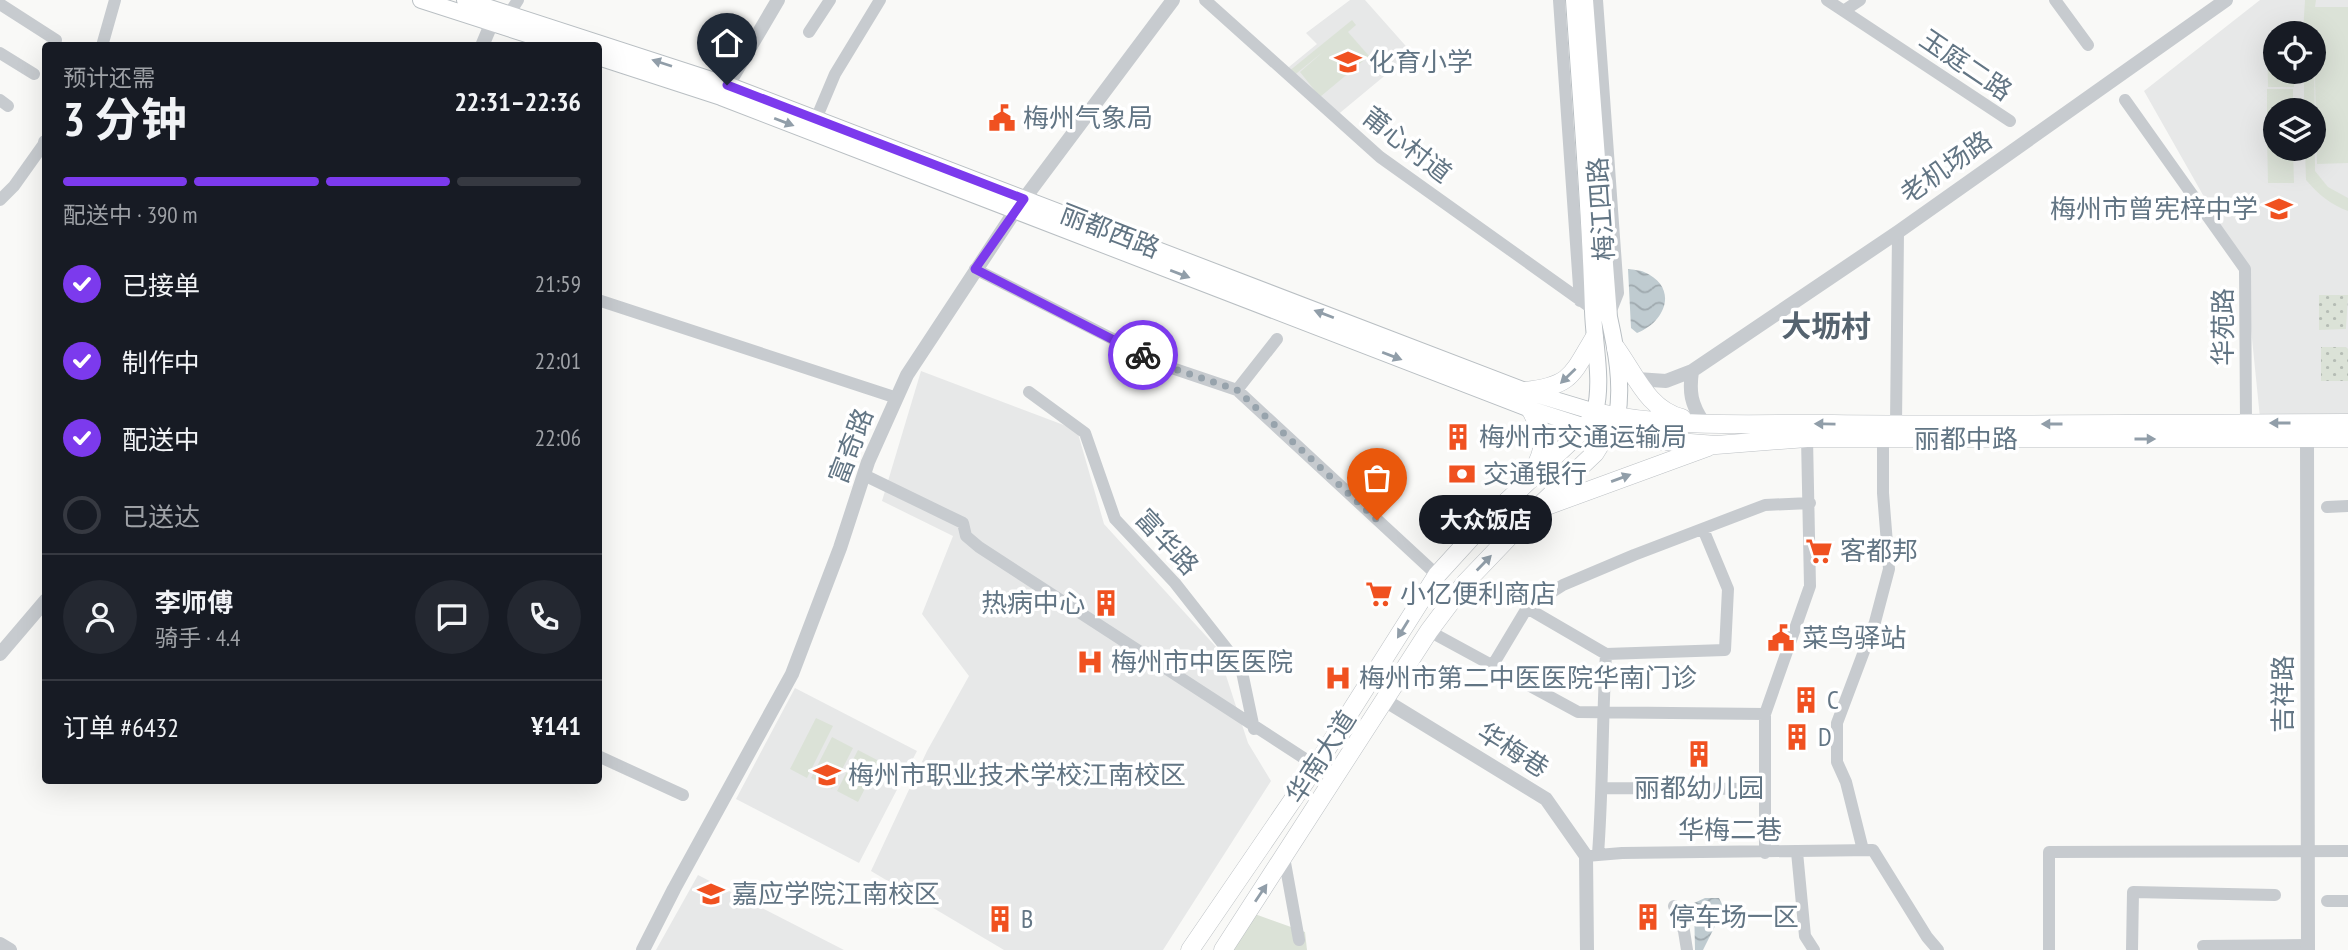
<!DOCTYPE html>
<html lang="zh">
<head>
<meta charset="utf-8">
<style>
  body { margin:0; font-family:"PT Sans Narrow","Noto Sans SC",sans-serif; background:#242831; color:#f1f3f6; height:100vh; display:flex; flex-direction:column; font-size:26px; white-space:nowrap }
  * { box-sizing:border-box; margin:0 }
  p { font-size:23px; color:#9ea1a6 }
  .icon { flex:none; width:38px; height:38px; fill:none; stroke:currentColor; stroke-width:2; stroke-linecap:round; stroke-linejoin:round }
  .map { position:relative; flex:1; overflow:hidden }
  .drawer { position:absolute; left:42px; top:42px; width:560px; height:742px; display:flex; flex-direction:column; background:#171b24; border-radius:7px; box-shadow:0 7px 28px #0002 }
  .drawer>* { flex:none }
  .fabs { position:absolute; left:2263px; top:21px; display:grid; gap:14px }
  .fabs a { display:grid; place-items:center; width:63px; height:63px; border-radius:50%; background:#171b24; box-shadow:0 7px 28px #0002; font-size:35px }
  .pin { position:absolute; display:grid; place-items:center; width:60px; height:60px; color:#fff; margin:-72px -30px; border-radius:50% 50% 50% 0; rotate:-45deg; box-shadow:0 0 7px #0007 }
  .pin .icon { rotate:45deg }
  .courier { position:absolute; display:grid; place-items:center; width:70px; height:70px; margin:-35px; border:5px solid #7c3aed; border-radius:50%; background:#fff; color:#222; box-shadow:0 2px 9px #0007 }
  .bubble { position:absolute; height:49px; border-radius:24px; background:#171b24; box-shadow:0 7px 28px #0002; font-size:23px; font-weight:700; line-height:49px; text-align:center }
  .summary em { font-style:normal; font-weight:700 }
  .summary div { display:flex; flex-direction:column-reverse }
  .summary { display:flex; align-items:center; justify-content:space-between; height:119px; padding:0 21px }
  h1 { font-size:46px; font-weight:700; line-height:52px }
  .bar { display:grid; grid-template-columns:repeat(4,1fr); gap:10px 7px; align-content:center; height:84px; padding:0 21px }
  .bar i { height:9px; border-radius:5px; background:#363941 }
  .bar .active { background:#7c3aed }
  .bar p { grid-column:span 4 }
  .line { display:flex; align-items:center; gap:18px; padding:0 21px; border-top:2px solid #363941 }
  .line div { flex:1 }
  .round { display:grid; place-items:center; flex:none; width:74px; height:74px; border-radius:37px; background:#242831 }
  ol { padding:0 21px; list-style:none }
  li { display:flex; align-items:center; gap:21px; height:77px }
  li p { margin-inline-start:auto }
  li .icon { padding:7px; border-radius:50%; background:#7c3aed; color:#fff; stroke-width:4 }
  li:last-child { color:#9ea1a6 }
  li i { width:38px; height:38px; border:4px solid #363941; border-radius:50% }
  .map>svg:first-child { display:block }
</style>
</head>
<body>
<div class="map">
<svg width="2348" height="950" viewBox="0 0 2348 950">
  <defs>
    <pattern id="grass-dots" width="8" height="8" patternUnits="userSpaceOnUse" patternTransform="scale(1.75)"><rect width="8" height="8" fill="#dbe2d7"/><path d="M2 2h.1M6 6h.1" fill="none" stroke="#b5bcb4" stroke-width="1.8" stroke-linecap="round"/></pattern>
    <pattern id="water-waves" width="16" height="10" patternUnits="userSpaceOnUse" patternTransform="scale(1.75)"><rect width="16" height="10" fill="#bfcbd0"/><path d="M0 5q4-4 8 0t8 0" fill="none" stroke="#9fa9ae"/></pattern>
  </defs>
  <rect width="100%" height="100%" fill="#f9f9f7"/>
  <!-- built -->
  <path fill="#e7e8e8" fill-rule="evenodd" d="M1350,0H1365L1412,53L1335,117L1284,71L1317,44L1306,33Z
    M2260,0H2348V414L2260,418L2245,269L2144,91ZM2275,33H2314V72H2275ZM2275,110H2314V149H2275Z
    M921,371L1077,430L1104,524L1217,648L1248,743L1271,781L1163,950H1004L871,871L927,751L969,676L922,614L953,536L882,501Z
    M795,688L917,751L859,863L736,799Z
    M698,875L844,950H656Z"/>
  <!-- grass -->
  <path fill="url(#grass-dots)" d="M2319,295H2348L2346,329L2319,330Z
    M2321,347H2346L2348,349V381H2321Z"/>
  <!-- park -->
  <path fill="#dbe2d7" d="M2305,0H2316L2315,7H2348V163L2317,164L2314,34L2315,171L2328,187L2348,198V211C2331,205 2318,194 2306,180L2305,149H2314V110H2304V72H2314V33H2303Z
    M1352,20L1356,25L1348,32L1369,56L1320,97L1300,72L1324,51L1292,77L1288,72Z
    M2267,41H2275V72H2294V87H2268Z
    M2267,89H2293V110H2275V135H2267Z
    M2267,137H2275V149H2293L2294,183H2268Z
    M816,718L833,726L807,778L790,769Z
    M832,737L853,748L832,789L811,778Z
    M858,750L879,761L858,802L837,791Z
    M1252,913L1305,932L1307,950H1229Z"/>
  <!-- water -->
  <path fill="url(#water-waves)" d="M1628,269C1633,270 1640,270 1644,272C1679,287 1666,322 1637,333L1631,328Z
    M1705,898H1719L1724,908L1703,950H1695L1694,903Z"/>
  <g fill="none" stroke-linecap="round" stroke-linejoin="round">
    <defs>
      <path id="secondary" d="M421,0L564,46
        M465,0L727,85L1525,391L1595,412C1603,380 1594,344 1593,311C1590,207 1581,104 1574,0
        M1585,0L1609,317C1616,349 1623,384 1617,417
        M598,57L721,97L1530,409L1586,427"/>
      <path id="primary" d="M1616,348C1635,374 1648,410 1682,418
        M1525,391C1571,386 1572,375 1594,338
        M1530,409C1544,433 1548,446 1533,471
        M1586,427L1625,438L1716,445L1807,438H2348
        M1544,507L1708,447
        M1190,950L1316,766L1437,575L1489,518L1586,427L1595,412C1671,429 1755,423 1833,424C2005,426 2176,423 2348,423
        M1223,950L1429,631L1465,583L1534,511L1595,453L1613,424"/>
    </defs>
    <!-- secondary casing -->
    <use href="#secondary" stroke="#b9bfc3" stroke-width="18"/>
    <!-- primary casing -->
    <use href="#primary" stroke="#bcc0c4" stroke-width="19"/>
    <!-- minor -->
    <path stroke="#c7cbcf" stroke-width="12" d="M1205,0L1380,157L1593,309
      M1559,0L1580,301
      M1597,0L1618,293L1610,313
      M1827,0L2010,121
      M2055,0L2088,45
      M0,4L56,40
      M1845,10L1860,0
      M509,14L518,0
      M809,32L830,0
      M102,46L115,0
      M0,53L34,74
      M0,100L8,106
      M2125,100L2245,269L2246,423
      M816,119L835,74L880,0
      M0,200L14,186L46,141
      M975,269L1166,366L1237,390L1437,575
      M598,300L897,398
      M1237,390L1277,339
      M1029,392L1085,433L1115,519L1175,583L1241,667L1254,729
      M1896,425L1898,232
      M864,475L963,523L966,536L979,547L1316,766
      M2327,507L2348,506
      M1527,608L1606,654L1725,650L1728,589L1703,529
      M1429,631L1578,712L1765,714
      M1494,663L1527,608L1563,585L1634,555L1765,505L1810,503
      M598,756L683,795
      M1603,788L1765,789
      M1863,850L1846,782L1837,762V723L1875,622L1889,569L1883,493V439
      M1797,852L1805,936L1814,950
      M1765,853V714L1810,586L1807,438
      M1598,854C1603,788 1602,721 1606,654
      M1586,856L1622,853L1873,850L1927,937L1938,950
      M1284,857L1299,940
      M2327,901H2348
      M1674,906L1684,931L1687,950
      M2203,946L2308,945
      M2049,950V852L2348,851
      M2132,950L2133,892L2275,895"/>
    <!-- tertiary -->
    <path stroke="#c7cbcf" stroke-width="14" d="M482,46L495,15
      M722,95L778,0
      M45,142H46
      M1692,371C1689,392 1691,404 1703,422
      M1637,379L1666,381L1692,371L1898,232L2226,0
      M2307,438L2308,950
      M0,654L46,600
      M1386,701L1546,799L1586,856L1587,950
      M0,944L10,950
      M643,950L674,889L792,674L840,548L868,462L907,375L1015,211L1173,0"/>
    <!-- secondary -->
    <use href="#secondary" stroke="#fff" stroke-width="16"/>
    <!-- primary -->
    <use href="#primary" stroke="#fff" stroke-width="18"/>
  </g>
  <!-- one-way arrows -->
  <defs><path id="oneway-solid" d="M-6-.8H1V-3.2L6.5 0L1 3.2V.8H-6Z" transform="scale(1.75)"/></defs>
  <g fill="#919ea9">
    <use href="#oneway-solid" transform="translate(662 63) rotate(-162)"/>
    <use href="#oneway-solid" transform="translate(784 122) rotate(21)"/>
    <use href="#oneway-solid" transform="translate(1180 274) rotate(21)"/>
    <use href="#oneway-solid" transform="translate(1324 314) rotate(-159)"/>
    <use href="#oneway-solid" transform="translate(1392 356) rotate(21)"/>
    <use href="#oneway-solid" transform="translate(1568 376) rotate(136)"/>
    <use href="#oneway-solid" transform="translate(2280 423) rotate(180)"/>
    <use href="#oneway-solid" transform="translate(1825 424) rotate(-179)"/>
    <use href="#oneway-solid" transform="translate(2052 424) rotate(180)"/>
    <use href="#oneway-solid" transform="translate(2145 439)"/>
    <use href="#oneway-solid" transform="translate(1621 478) rotate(-20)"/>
    <use href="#oneway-solid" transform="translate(1484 563) rotate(-46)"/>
    <use href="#oneway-solid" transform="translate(1403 629) rotate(122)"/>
    <use href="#oneway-solid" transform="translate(1261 893) rotate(-56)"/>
  </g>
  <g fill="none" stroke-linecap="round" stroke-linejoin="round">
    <!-- done -->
    <path stroke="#97a3ac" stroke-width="7" stroke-dasharray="0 12.6" d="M1143,355L1166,366L1237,390L1377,520"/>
    <!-- route -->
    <path stroke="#7c3aed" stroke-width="9" d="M727,85L1024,199L975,269L1143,355"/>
  </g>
  <!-- icons -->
  <defs>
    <symbol id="school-bare" viewBox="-9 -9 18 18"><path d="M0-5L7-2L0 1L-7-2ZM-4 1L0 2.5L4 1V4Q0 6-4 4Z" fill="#f05120" stroke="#fff" stroke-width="2.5" paint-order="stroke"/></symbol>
    <symbol id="civic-bare" viewBox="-9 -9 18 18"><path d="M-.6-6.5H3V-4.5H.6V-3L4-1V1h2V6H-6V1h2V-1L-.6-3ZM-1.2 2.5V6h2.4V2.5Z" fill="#f05120" stroke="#fff" stroke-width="2.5" paint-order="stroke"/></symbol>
    <symbol id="building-bare" viewBox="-9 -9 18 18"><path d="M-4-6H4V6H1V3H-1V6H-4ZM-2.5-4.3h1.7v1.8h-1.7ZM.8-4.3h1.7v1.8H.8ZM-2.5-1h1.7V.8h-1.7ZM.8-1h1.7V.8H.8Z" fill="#f05120" stroke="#fff" stroke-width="2.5" paint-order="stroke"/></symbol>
    <symbol id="bank-bare" viewBox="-9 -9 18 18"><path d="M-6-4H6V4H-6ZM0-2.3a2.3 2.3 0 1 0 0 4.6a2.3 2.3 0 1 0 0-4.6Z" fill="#f05120" stroke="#fff" stroke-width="2.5" paint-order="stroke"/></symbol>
    <symbol id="supermarket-bare" viewBox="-9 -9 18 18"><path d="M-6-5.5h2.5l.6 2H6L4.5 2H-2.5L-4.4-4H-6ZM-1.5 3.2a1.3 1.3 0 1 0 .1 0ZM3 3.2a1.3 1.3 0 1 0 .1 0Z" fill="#f05120" stroke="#fff" stroke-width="2.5" paint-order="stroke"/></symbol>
    <symbol id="hospital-bare" viewBox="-9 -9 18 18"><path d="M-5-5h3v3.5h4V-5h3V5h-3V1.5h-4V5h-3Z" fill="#f05120" stroke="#fff" stroke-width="2.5" paint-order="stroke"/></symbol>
    <symbol id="university-bare" viewBox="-9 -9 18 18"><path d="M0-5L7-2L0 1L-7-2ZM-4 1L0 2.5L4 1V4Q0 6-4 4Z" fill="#f05120" stroke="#fff" stroke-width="2.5" paint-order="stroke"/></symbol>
  </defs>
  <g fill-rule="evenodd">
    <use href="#school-bare" x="1329" y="43" width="38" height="38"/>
    <use href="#civic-bare" x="983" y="99" width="38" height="38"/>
    <use href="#school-bare" x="2260" y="190" width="38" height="38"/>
    <use href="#building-bare" x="1439" y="418" width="38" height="38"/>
    <use href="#bank-bare" x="1443" y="455" width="38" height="38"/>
    <use href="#supermarket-bare" x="1800" y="532" width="38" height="38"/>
    <use href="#supermarket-bare" x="1360" y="575" width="38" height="38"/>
    <use href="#building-bare" x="1087" y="584" width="38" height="38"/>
    <use href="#civic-bare" x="1762" y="619" width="38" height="38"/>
    <use href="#hospital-bare" x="1071" y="643" width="38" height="38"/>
    <use href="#hospital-bare" x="1319" y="659" width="38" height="38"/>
    <use href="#building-bare" x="1787" y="681" width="38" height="38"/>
    <use href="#building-bare" x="1778" y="718" width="38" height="38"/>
    <use href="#building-bare" x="1680" y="735" width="38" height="38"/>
    <use href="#school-bare" x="808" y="756" width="38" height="38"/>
    <use href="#university-bare" x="692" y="875" width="38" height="38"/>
    <use href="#building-bare" x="1629" y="898" width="38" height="38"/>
    <use href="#building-bare" x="981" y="900" width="38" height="38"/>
  </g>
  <g text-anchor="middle" stroke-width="7" stroke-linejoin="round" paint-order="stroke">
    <!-- poi labels -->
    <g font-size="26" fill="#627584" stroke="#fff" text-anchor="start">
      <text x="1369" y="71">化育小学</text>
      <text x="1023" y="127">梅州气象局</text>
      <text x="2258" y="218" text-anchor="end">梅州市曾宪梓中学</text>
      <text x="1479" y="446">梅州市交通运输局</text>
      <text x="1483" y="483">交通银行</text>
      <text x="1840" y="560">客都邦</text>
      <text x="1400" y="603">小亿便利商店</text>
      <text x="1085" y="612" text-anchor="end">热病中心</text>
      <text x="1802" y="647">菜鸟驿站</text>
      <text x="1111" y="671">梅州市中医医院</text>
      <text x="1359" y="687">梅州市第二中医医院华南门诊</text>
      <text x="1827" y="709">C</text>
      <text x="1818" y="746">D</text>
      <text x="848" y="784">梅州市职业技术学校江南校区</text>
      <text x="1699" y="797" text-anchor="middle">丽都幼儿园</text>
      <text x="732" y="903">嘉应学院江南校区</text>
      <text x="1669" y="926">停车场一区</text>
      <text x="1021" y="928">B</text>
    </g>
    <!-- street labels -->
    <g font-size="26" fill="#627584" stroke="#fff">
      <text transform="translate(1966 65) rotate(34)" y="9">玉庭二路</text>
      <text transform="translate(1407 145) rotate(38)" y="9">莆心村道</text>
      <text transform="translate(1946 167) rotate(-35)" y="9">老机场路</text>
      <text transform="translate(1601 209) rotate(-94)" y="9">梅江四路</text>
      <text transform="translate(1110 231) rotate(21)" y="9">丽都西路</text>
      <text transform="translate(2223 327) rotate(-90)" y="9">华苑路</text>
      <text x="1966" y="448">丽都中路</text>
      <text transform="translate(851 446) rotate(-69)" y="9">富奇路</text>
      <text transform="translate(1167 542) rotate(47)" y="9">富华路</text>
      <text transform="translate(2283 694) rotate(-90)" y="9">吉祥路</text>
      <text transform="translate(1513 750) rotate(32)" y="9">华梅巷</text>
      <text transform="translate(1321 757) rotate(-57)" y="9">华南大道</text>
      <text x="1730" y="839">华梅二巷</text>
    </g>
    <!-- quarter labels -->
    <g font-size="30" font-weight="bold" fill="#55636f" stroke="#fff">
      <text x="1826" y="337">大坜村</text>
    </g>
  </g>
</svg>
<div class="fabs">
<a><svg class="icon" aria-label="locate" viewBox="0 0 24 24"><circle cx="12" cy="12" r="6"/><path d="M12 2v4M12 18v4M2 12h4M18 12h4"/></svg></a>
<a><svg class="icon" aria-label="layers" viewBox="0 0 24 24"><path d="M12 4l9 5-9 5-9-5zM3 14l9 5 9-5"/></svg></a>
</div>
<div class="pin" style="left:1377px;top:520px;background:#ea580c"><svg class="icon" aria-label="bag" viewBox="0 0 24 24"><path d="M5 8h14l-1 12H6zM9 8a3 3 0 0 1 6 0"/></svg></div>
<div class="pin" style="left:727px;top:85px;background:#1f2937"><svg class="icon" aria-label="home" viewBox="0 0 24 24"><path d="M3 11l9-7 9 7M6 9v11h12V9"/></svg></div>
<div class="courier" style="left:1143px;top:355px"><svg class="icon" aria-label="bike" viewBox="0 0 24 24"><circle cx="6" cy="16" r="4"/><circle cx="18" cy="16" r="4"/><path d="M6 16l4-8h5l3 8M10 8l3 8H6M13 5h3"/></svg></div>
<div class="bubble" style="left:1419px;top:495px;width:133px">大众饭店</div>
<section class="drawer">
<div class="summary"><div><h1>3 分钟</h1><p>预计还需</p></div><em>22:31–22:36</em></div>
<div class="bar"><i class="active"></i><i class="active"></i><i class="active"></i><i></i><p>配送中 · 390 m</p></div>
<ol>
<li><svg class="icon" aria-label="check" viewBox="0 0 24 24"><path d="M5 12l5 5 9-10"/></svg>已接单<p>21:59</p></li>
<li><svg class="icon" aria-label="check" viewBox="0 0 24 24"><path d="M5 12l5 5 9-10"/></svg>制作中<p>22:01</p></li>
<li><svg class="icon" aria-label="check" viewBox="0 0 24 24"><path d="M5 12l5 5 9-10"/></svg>配送中<p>22:06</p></li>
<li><i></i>已送达</li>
</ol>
<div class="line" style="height:126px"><a class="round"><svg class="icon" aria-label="person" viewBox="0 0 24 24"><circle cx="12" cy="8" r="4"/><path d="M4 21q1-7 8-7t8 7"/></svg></a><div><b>李师傅</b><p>骑手 · 4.4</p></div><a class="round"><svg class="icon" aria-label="chat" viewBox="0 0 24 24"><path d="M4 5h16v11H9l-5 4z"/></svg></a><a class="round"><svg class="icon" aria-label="phone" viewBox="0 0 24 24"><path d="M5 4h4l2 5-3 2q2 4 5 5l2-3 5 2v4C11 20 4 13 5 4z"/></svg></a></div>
<div class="line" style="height:91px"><div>订单 #6432</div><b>¥141</b></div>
</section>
</div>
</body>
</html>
